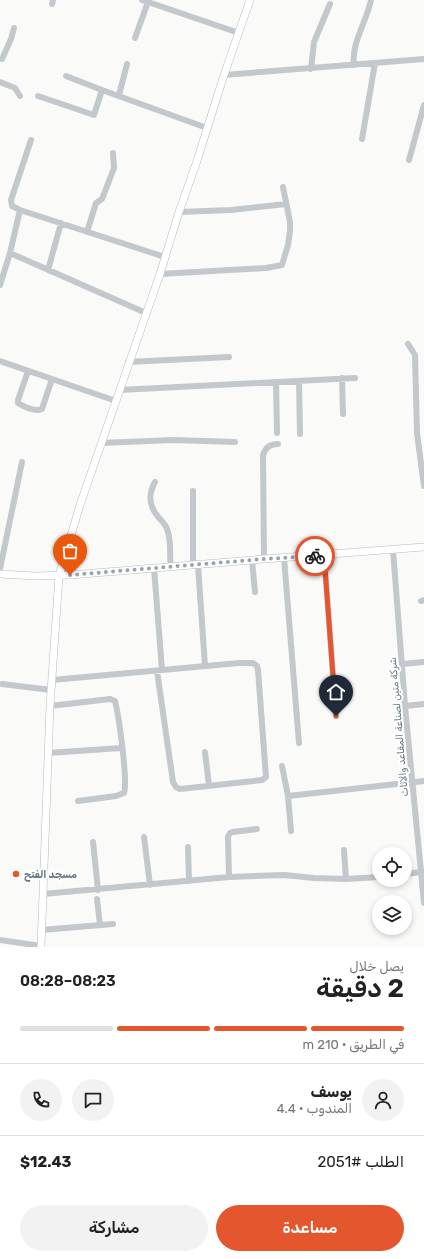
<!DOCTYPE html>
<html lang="ar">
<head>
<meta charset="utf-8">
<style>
  body { margin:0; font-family:Rubik,"Noto Naskh Arabic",sans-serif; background:#f2f2f2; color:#222; direction:rtl; height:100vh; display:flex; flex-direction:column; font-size:15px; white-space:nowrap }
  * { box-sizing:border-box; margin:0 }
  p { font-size:13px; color:#767676 }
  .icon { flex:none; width:22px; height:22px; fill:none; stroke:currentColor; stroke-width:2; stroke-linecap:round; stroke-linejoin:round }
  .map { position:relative; height:947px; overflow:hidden; direction:ltr }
  .drawer { display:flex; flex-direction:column; background:#fff; flex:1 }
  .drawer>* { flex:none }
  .tools { position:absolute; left:372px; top:847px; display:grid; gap:8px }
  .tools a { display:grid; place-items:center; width:40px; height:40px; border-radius:50%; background:#fff; box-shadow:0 2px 6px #0003; font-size:20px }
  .pin { position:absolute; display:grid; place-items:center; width:34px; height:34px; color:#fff; margin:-41px -17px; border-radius:50% 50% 50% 0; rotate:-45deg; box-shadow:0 0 4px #0007 }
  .pin .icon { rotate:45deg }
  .courier { position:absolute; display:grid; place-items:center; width:40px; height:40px; margin:-20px; border:3px solid #e4572e; border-radius:50%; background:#fff; color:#222; box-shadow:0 1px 5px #0007 }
  .summary em { font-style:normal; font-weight:600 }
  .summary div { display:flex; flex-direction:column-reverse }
  .summary { display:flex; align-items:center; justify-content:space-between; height:68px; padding:0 20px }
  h1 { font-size:26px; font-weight:600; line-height:30px }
  .bar { display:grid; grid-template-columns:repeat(4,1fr); gap:6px 4px; align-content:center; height:48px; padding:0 20px }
  .bar i { height:5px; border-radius:3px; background:#e0e0e0 }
  .bar .active { background:#e4572e }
  .bar p { grid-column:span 4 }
  .line { display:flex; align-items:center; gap:10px; padding:0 20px; border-top:1px solid #e0e0e0 }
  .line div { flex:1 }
  .round { display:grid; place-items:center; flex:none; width:42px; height:42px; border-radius:21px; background:#f2f2f2 }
  .button { display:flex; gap:8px; margin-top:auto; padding:8px 20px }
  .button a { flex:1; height:46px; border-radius:24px; background:#e4572e; color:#fff; font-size:16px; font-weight:600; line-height:46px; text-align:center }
  .button a+a { background:#f2f2f2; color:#222 }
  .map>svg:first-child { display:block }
</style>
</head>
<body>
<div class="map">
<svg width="424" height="947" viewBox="0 0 424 947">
  <rect width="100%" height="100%" fill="#fafaf8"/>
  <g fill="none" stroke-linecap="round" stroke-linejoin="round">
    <defs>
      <path id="major" d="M0,574L35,576L70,575L264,559L424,547
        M41,947L50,706L59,576L80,505L160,274L179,212L197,161L224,75L250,0"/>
    </defs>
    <!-- major casing -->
    <use href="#major" stroke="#b5babe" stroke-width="8"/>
    <!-- minor -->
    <path stroke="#c3c8cc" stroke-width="6" d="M142,0L239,33
      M52,4L53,0
      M135,38L148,2
      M2,59L11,39L14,28
      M354,65C351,43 367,21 371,0
      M311,69L314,42L330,4
      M224,75L424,59
      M66,76L102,90
      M0,82L15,88L20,96
      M119,95L127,64
      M38,96L94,115L102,90L207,128
      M362,139L375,63
      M409,160L424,105
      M20,210L165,257
      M179,212L231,210L286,204
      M87,232L96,203L102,199L114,168L113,153
      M10,253L20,210L12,206L11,200L31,140
      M48,270L61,223
      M160,274L266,268L282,265L288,245L290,231V222L283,187
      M0,285L10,253L146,313
      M408,344L415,355L417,433L424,486
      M0,361L116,401
      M128,362L229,357
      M28,371L18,400V403C24,407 35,412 42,409L52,379
      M342,378L343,414
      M299,381L300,434
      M276,382L277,433
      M119,390L355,378
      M101,443L173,440L235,442
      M155,482C149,493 148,503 156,514C160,520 165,523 167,529C172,541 169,555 171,567
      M393,550L405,706L424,903
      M324,555L336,716
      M284,558L299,743
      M264,559L263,455C266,447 270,444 278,444
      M252,560L255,592
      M193,565V491
      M198,565L205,666
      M154,568L162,670
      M0,569L22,462
      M421,601L424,600
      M402,664L424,662
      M52,680L239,663H253L257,666L258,670L266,777L262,780L180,789L176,787L173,782L157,671
      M2,684L51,690
      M50,706L110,699L115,701C119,717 128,781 124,793L116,796L78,801
      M405,706L424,704
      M205,752L209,786
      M48,753L121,748
      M282,766L288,796L424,781
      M288,796L291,831
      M144,837L150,885
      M93,842L98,890
      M188,847L189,881
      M344,850L346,879
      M405,874L422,872
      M229,877L228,837L230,833L233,832L257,829
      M43,894L229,877L284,875L314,878L346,879L379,877
      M97,899L100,925
      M41,930L113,924
      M0,940L41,946"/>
    <!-- major -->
    <use href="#major" stroke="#fff" stroke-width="7"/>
  </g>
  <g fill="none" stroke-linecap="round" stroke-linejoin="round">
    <!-- done -->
    <path stroke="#99a4ac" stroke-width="4" stroke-dasharray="0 7.2" d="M70,575L264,559L315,556"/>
    <!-- route -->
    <path stroke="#e4572e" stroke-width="5" d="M315,556L324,555L336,716"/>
  </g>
  <!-- markers -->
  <circle fill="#e4572e" stroke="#fff" stroke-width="1.5" cx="16" cy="874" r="4"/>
  <g text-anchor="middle" stroke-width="4" stroke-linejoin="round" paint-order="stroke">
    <!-- street labels -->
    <g font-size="10" fill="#657683" stroke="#fff">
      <text transform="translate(398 727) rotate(-95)" y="4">شركة متين لصناعة المقاعد والاثاث</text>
    </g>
    <!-- poi labels -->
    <g font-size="10" font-weight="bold" fill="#657683" stroke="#fff" text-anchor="start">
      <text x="24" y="878">مسجد الفتح</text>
    </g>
  </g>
</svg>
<div class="tools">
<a><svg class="icon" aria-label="locate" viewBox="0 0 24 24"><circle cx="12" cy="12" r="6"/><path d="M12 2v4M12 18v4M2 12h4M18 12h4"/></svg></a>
<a><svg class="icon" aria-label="layers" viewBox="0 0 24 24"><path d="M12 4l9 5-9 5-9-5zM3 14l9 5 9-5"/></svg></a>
</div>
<div class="pin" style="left:70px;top:575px;background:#ea580c"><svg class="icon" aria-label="bag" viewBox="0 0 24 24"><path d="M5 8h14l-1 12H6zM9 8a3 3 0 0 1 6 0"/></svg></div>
<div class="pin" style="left:336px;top:716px;background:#1f2937"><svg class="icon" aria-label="home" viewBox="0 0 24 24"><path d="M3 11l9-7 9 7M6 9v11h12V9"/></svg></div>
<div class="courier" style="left:315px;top:556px"><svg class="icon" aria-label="bike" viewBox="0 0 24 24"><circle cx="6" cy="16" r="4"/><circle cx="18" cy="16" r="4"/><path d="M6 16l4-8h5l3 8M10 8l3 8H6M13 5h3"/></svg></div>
</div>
<section class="drawer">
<div class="summary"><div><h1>2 دقيقة</h1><p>يصل خلال</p></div><em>08:23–08:28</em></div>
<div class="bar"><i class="active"></i><i class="active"></i><i class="active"></i><i></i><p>في الطريق · 210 m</p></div>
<div class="line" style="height:72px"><a class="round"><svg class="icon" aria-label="person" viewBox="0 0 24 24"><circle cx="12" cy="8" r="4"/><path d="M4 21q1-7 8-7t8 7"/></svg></a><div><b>يوسف</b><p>المندوب · 4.4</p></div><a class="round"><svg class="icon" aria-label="chat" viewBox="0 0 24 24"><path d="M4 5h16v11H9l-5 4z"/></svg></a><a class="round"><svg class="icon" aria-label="phone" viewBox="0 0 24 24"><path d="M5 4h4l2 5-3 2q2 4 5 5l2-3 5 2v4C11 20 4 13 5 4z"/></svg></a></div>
<div class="line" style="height:52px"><div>الطلب #2051</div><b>$12.43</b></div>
<div class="button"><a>مساعدة</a><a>مشاركة</a></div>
</section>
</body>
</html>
